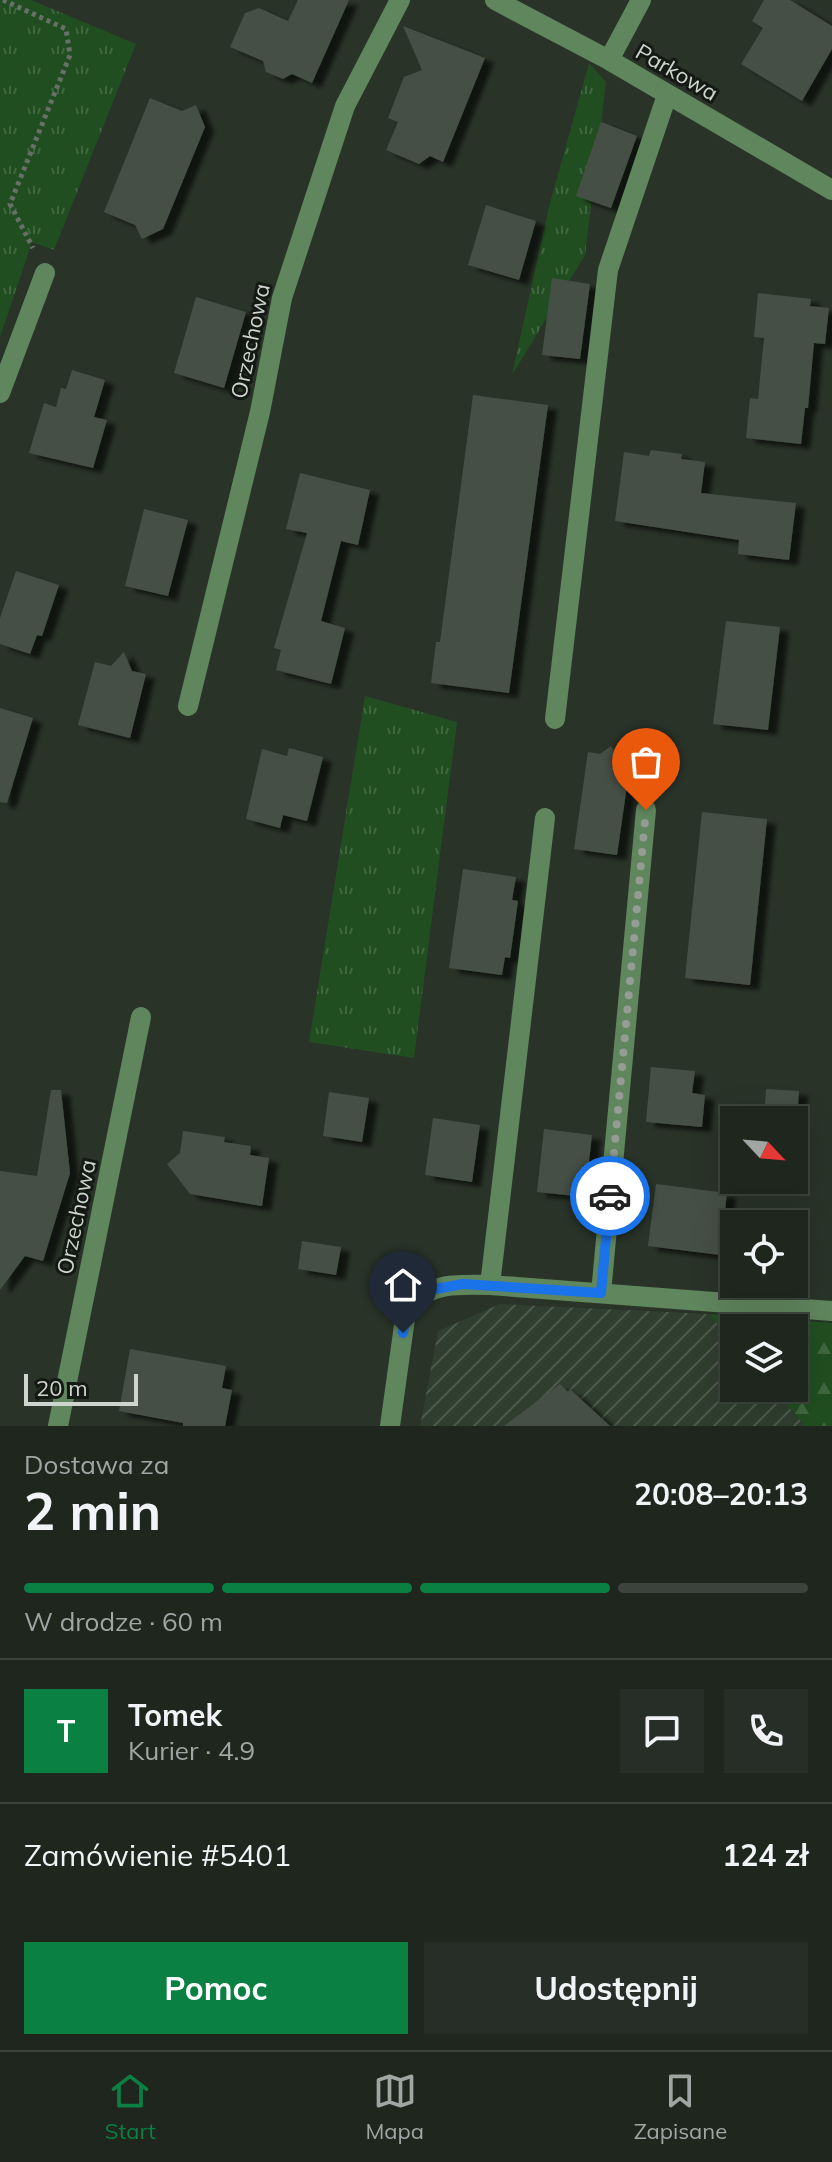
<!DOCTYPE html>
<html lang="pl">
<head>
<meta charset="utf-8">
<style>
  body { margin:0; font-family:Mulish,sans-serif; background:#272e27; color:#f1f3f6; height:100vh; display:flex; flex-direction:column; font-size:30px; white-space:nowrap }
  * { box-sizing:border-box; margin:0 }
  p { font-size:26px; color:#a1a5a4 }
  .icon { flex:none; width:44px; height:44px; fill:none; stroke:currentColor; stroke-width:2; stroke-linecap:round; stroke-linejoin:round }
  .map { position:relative; height:1426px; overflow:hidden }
  .drawer { display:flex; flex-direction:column; background:#1f261e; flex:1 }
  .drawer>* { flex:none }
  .needle { width:52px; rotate:116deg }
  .buttons { position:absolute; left:720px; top:1106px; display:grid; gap:16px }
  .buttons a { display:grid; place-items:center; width:88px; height:88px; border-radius:0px; background:#1f261e; box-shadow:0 8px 32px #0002,0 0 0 2px #3c433c; font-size:40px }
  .scale { position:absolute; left:24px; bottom:20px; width:114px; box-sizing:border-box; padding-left:8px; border:4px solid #ced5ce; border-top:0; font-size:22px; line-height:28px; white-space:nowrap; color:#ced5ce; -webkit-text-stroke:6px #151914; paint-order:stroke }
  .pin { position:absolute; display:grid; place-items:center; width:68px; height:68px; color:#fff; margin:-82px -34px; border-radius:50% 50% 50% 0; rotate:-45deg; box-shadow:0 0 8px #0007 }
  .pin .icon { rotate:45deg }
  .courier { position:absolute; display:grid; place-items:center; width:80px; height:80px; margin:-40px; border:6px solid #1a73e8; border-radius:50%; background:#fff; color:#222; box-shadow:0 2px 10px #0007 }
  .headline em { font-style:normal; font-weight:700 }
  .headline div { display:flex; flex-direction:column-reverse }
  .headline { display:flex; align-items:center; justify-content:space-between; height:136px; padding:0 24px }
  h1 { font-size:52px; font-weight:700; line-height:60px }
  .bar { display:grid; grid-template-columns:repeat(4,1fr); gap:12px 8px; align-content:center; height:96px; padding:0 24px }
  .bar i { height:10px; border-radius:6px; background:#3c433c }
  .bar .active { background:#0b8043 }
  .bar p { grid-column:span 4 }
  .line { display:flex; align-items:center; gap:20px; padding:0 24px; border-top:2px solid #3c433c }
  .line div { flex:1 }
  .round { display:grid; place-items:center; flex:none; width:84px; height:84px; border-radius:0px; background:#272e27 }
  .button { display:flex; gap:16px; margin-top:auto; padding:16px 24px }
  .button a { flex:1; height:92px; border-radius:0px; background:#0b8043; color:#fff; font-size:32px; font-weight:700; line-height:92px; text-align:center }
  .button a+a { background:#272e27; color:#f1f3f6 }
  .dock { display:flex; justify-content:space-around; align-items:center; height:112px; border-top:2px solid #3c433c; background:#1f261e; font-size:22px; color:#a1a5a4 }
  .dock a { display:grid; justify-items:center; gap:4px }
  .dock .active { color:#0b8043 }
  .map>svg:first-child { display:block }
</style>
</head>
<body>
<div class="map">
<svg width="832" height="1426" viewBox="0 0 832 1426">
  <defs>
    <pattern id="industrial-furrows" width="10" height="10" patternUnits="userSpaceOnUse" patternTransform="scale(2)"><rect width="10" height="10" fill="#2f3e2e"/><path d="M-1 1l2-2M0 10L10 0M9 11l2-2" fill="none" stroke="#4c594b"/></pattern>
    <pattern id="grass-tufts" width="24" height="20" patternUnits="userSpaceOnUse" patternTransform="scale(2)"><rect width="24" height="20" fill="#214e21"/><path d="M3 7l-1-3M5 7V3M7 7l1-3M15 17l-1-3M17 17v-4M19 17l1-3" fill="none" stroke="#406740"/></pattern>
    <pattern id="forest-firs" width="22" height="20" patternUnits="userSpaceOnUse" patternTransform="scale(2)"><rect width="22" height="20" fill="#214e21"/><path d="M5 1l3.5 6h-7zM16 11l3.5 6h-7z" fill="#406740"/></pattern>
    <filter id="shadow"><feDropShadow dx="9" dy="5" stdDeviation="2" flood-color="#0009"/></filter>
  </defs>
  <rect width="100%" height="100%" fill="#293328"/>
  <!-- industrial -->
  <path fill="url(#industrial-furrows)" d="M500,1304L709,1314L734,1343V1388H773L805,1426H420L438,1331Z"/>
  <!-- grass -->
  <path fill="url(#grass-tufts)" d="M0,0H31L136,44L54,250L32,242L0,337Z
    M589,63L606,82L585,255L512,375L549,207Z
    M365,696L457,722L414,1058L309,1042Z"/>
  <!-- forest -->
  <path fill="url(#forest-firs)" d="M709,1314L832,1323V1426H805L773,1388H794V1328H734V1343Z"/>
  <!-- building -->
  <path fill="#455044" filter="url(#shadow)" d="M298,0H349L312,83L292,74L283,79L266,72L263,61L230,47L245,13L259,8L288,21Z
    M764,0H790L832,26V49L802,101L741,64L763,28L752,21Z
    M403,26L485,58L443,162L430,156L419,164L386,150L398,122L388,118L404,77L422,70Z
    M150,98L182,111L196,105L205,127L163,229L142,239L135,225L104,212Z
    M601,122L637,136L611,208L576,196Z
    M486,205L536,221L519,280L468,265Z
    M552,278L590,284L580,359L542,355Z
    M758,293L811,299L810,306L829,308L825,344L814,343L808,408H805L801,444L746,438L750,398L758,399L764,338L754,337Z
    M196,297L246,312L224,388L174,373Z
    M72,370L105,380L94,417L107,420L93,468L29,453L44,403L56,407L61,388L66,389Z
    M473,395L548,405L509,693L431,683L436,642H440Z
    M651,450L682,454L681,459L705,462L701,493L796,503L789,560L738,554L739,540L615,521L624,452L649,456Z
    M300,473L370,490L358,545L341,541L321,621L345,628L331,684L276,670L281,650L274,648L307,533L286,529Z
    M144,509L188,520L168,596L125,586Z
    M16,571L59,585L42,636L37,635L30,654L0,644V618Z
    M726,621L780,627L768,730L713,724Z
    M124,652L132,671L146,674L130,738L78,725L95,662L111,666Z
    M0,708L33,718L7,803L0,802Z
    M611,746L618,757L631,758L617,855L574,849L588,752L600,754Z
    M289,748L323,757L307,821L283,815L280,828L246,819L262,749L287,756Z
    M702,812L767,819L750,985L685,978Z
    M463,869L516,877L512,900L518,901L510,958L505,957L502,975L449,968Z
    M651,1067L695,1071L692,1093L705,1095L702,1127L646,1122Z
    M766,1089L799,1091L797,1120H764Z
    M51,1090H61L70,1173L43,1261L25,1256L0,1290V1171L37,1176Z
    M329,1092L369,1098L362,1142L323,1136Z
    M433,1118L480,1125L472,1182L425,1175Z
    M544,1129L592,1135L585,1197L537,1192Z
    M183,1131L225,1137L224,1142L251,1146L250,1155L269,1158L262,1206L190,1194L167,1164L180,1153Z
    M656,1184L727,1193L720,1255L648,1246Z
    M302,1241L341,1247L336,1275L298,1269Z
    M130,1349L226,1366L222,1388L232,1390L225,1426H183V1423L119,1411Z
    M560,1384L568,1392L571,1390L610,1426H504Z"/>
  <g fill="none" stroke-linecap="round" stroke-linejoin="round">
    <!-- path -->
    <path stroke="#677067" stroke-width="5" stroke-dasharray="4 4" stroke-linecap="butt" d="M3,0L66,29L70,55L10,204L33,248"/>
    <!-- minor -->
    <path stroke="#60865e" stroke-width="20" d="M495,0L609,60L832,190
      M609,60L641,0
      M0,393L45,273
      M188,706L260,412L282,298L345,106L400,0
      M555,719L608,270L667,95
      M490,1285L545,818
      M601,1293L646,810
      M58,1426L141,1017
      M390,1426L407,1304C434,1283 456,1284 490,1285L832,1311"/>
  </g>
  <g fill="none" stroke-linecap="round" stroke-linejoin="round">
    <!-- done -->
    <path stroke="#949c94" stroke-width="8" stroke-dasharray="0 14.4" d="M610,1196L646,810"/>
    <!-- route -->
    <path stroke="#1a73e8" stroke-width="10" d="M403,1333L407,1304L424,1291L463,1284L601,1293L610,1196"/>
  </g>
  <g text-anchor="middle" stroke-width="6" stroke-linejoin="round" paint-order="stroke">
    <!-- street labels -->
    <g font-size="22" fill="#ced5ce" stroke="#151914">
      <text transform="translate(677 72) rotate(30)" y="8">Parkowa</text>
      <text transform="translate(250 341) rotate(-78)" y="8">Orzechowa</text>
      <text transform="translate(76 1217) rotate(-78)" y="8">Orzechowa</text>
    </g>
  </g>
</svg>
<div class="buttons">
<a><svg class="needle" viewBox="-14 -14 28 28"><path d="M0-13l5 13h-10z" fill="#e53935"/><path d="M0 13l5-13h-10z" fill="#a1a5a4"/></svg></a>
<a><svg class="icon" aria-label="locate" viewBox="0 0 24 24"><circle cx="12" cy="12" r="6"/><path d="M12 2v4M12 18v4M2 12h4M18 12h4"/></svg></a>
<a><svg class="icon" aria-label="layers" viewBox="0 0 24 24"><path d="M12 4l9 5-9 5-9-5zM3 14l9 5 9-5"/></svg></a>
</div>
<div class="scale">20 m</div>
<div class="pin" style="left:646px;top:810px;background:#ea580c"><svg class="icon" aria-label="bag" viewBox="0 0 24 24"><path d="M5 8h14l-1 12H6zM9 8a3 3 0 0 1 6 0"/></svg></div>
<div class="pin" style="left:403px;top:1333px;background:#1f2937"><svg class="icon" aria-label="home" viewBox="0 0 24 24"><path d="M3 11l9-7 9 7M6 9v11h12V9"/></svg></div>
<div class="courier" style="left:610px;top:1196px"><svg class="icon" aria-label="car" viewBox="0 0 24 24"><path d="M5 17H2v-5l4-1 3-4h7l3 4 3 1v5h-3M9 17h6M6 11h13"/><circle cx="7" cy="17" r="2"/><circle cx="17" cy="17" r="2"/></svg></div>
</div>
<section class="drawer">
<div class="headline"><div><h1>2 min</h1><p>Dostawa za</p></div><em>20:08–20:13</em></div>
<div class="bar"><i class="active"></i><i class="active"></i><i class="active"></i><i></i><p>W drodze · 60 m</p></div>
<div class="line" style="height:144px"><b class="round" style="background:#0b8043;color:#fff">T</b><div><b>Tomek</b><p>Kurier · 4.9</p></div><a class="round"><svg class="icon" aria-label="chat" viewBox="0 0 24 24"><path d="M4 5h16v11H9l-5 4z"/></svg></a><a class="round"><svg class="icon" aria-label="phone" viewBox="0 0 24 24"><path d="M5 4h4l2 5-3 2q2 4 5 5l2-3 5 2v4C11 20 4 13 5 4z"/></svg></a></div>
<div class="line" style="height:104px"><div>Zamówienie #5401</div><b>124 zł</b></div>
<div class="button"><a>Pomoc</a><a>Udostępnij</a></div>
</section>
<nav class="dock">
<a class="active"><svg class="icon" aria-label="home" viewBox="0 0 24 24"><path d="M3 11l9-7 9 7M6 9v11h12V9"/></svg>Start</a>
<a><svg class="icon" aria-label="map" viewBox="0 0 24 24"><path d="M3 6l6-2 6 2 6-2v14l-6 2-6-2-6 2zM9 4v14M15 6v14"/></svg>Mapa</a>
<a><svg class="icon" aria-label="saved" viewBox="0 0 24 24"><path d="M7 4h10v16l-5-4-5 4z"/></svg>Zapisane</a>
</nav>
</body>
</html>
